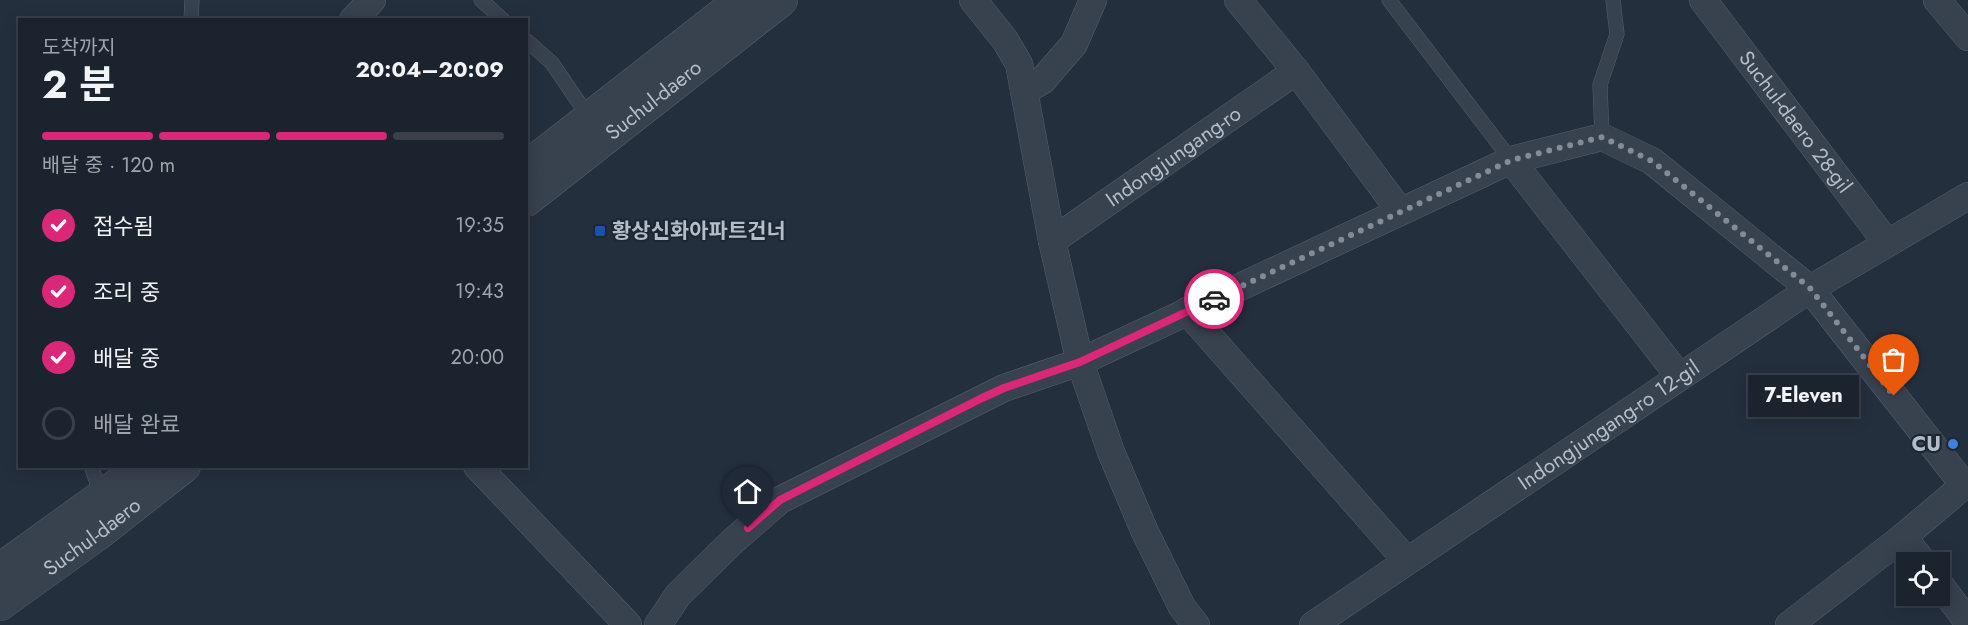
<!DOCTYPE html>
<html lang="ko">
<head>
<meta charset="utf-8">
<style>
  body { margin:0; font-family:Jost,"Noto Sans KR",sans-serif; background:#242b36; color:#f1f3f6; height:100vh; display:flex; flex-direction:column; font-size:22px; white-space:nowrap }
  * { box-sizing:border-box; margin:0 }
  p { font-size:20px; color:#a0a4aa }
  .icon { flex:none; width:33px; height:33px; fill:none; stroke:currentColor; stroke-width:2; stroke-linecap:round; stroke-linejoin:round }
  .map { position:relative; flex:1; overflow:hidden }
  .side { position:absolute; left:18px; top:18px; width:510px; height:450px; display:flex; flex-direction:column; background:#1b232e; border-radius:0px; box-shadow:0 3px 15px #0003,0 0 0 2px #39404a }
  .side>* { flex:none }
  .tools { position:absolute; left:1896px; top:552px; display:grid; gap:12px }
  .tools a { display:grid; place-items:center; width:54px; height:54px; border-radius:0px; background:#1b232e; box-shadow:0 3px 15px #0003,0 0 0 2px #39404a; font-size:30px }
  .pin { position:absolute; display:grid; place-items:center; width:51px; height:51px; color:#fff; margin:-62px -26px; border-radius:50% 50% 50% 0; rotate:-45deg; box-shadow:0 0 6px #0007 }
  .pin .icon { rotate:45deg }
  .courier { position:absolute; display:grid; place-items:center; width:60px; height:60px; margin:-30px; border:4px solid #db2777; border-radius:50%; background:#fff; color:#222; box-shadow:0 2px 8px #0007 }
  .bubble { position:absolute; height:42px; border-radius:0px; background:#1b232e; box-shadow:0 3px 15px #0003,0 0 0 2px #39404a; font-size:20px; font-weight:700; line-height:42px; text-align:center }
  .overview em { font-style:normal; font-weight:700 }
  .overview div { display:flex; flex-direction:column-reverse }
  .overview { display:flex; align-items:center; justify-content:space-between; height:102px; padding:0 24px }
  h1 { font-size:39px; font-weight:700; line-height:45px }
  .bar { display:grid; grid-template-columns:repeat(4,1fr); gap:9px 6px; align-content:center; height:72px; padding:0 24px }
  .bar i { height:8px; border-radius:4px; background:#39404a }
  .bar .on { background:#db2777 }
  .bar p { grid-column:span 4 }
  ol { padding:0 24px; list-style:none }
  li { display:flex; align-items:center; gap:18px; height:66px }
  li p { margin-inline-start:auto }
  li .icon { padding:6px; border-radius:50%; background:#db2777; color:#fff; stroke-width:4 }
  li:last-child { color:#a0a4aa }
  li i { width:33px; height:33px; border:3px solid #39404a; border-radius:50% }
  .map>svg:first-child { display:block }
</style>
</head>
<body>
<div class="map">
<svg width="1968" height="625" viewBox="0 0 1968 625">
  <rect width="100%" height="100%" fill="#242f3e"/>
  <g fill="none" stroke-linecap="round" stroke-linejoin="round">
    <defs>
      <path id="service" d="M481,0L503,20
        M1389,0L1511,160
        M191,20L192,0
        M526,40L552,63L590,119
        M1602,137L1600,85L1617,34L1613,0
        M91,466L102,497"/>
      <g id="minor">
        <path d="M973,0L1005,40L1019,64L1052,241L1080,362L1111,452L1145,532L1182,607L1196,625"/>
        <path d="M1238,0L1296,71L1400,211"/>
        <path id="s1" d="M1703,0L1887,243"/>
        <path d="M1937,0L1968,37"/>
        <path d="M353,20L372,0"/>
        <path d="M1024,91L1042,81L1074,44L1093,0"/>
        <path d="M1511,160L1679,376"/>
        <path id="s2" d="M1052,241L1296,71"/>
        <path d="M1187,311L1407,561"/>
        <path d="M477,466L628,625"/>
        <path d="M1903,537L1923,562"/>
        <path d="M1940,585L1968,622"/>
        <path d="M658,625L678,595L732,542L780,500L1004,388L1080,362L1511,160L1602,137L1652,161L1810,289L1964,485"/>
        <path id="s3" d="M1313,625L1810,289L1968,196"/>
        <path d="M1789,625L1903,537L1968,482"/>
      </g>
      <g id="tertiary">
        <path d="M526,168L741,0"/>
        <path id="s4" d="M526,200L781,0"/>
        <path d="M0,570L144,466"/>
        <path id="s5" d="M0,604L96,535L184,466"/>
      </g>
    </defs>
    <!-- service casing -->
    <use href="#service" stroke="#565f6c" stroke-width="15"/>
    <!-- minor casing -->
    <use href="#minor" stroke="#565f6c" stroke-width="28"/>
    <!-- tertiary casing -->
    <use href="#tertiary" stroke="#565f6c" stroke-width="34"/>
    <!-- service -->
    <use href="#service" stroke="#38414e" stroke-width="14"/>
    <!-- minor -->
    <use href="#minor" stroke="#38414e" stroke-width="27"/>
    <!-- tertiary -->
    <use href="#tertiary" stroke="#38414e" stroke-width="33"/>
  </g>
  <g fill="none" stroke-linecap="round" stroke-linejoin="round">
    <!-- done -->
    <path stroke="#828b98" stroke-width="6" stroke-dasharray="0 10.8" d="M1214,299L1512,160L1602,137L1652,161L1810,288L1894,396"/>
    <!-- route -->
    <path stroke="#db2777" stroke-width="8" d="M748,528L780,500L982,398L1004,388L1080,362L1214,299"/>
  </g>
  <!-- markers -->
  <rect fill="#1a4fb4" stroke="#1d2633" stroke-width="2" x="594" y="225" width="12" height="12" rx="3"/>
  <circle fill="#3f7fe0" stroke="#1d2633" stroke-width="2" cx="1953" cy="444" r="6"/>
  <g text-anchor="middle" stroke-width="4.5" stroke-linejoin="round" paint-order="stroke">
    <!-- street labels -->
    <g font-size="21" fill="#b4bcc9" stroke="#1d2633">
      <text dy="7" stroke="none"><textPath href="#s4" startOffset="162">Suchul-daero</textPath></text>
      <text dy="7" stroke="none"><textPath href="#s1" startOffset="153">Suchul-daero 28-gil</textPath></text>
      <text dy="7" stroke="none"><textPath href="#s2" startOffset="148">Indongjungang-ro</textPath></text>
      <text dy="7" stroke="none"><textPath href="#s3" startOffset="357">Indongjungang-ro 12-gil</textPath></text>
      <text dy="7" stroke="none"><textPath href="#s5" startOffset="114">Suchul-daero</textPath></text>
    </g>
    <!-- poi labels -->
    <g font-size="21" font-weight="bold" fill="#b4bcc9" stroke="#1d2633" text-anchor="start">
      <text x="612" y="238">황상신화아파트건너</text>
      <text x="1941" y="451" text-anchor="end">CU</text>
    </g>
  </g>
</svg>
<div class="tools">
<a><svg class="icon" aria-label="locate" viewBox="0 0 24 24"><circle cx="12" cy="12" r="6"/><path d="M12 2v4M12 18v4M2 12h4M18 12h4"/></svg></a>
</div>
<div class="pin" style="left:1894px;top:396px;background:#ea580c"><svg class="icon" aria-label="bag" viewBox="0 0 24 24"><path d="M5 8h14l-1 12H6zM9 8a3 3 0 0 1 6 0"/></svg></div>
<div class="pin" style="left:748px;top:528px;background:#1f2937"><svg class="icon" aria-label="home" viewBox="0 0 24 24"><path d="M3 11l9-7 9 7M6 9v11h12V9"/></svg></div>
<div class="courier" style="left:1214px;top:299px"><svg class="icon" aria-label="car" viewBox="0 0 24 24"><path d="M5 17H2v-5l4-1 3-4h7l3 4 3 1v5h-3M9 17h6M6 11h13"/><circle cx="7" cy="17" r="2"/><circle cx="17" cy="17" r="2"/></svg></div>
<div class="bubble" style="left:1748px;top:375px;width:111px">7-Eleven</div>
<section class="side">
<div class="overview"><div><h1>2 분</h1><p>도착까지</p></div><em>20:04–20:09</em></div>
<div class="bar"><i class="on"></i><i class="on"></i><i class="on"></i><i></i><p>배달 중 · 120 m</p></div>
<ol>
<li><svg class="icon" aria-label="check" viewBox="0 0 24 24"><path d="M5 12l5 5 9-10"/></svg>접수됨<p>19:35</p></li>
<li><svg class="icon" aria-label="check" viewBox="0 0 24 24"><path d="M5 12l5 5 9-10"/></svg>조리 중<p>19:43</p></li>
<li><svg class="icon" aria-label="check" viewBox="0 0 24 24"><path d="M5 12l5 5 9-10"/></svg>배달 중<p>20:00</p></li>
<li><i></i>배달 완료</li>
</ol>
</section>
</div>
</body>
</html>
